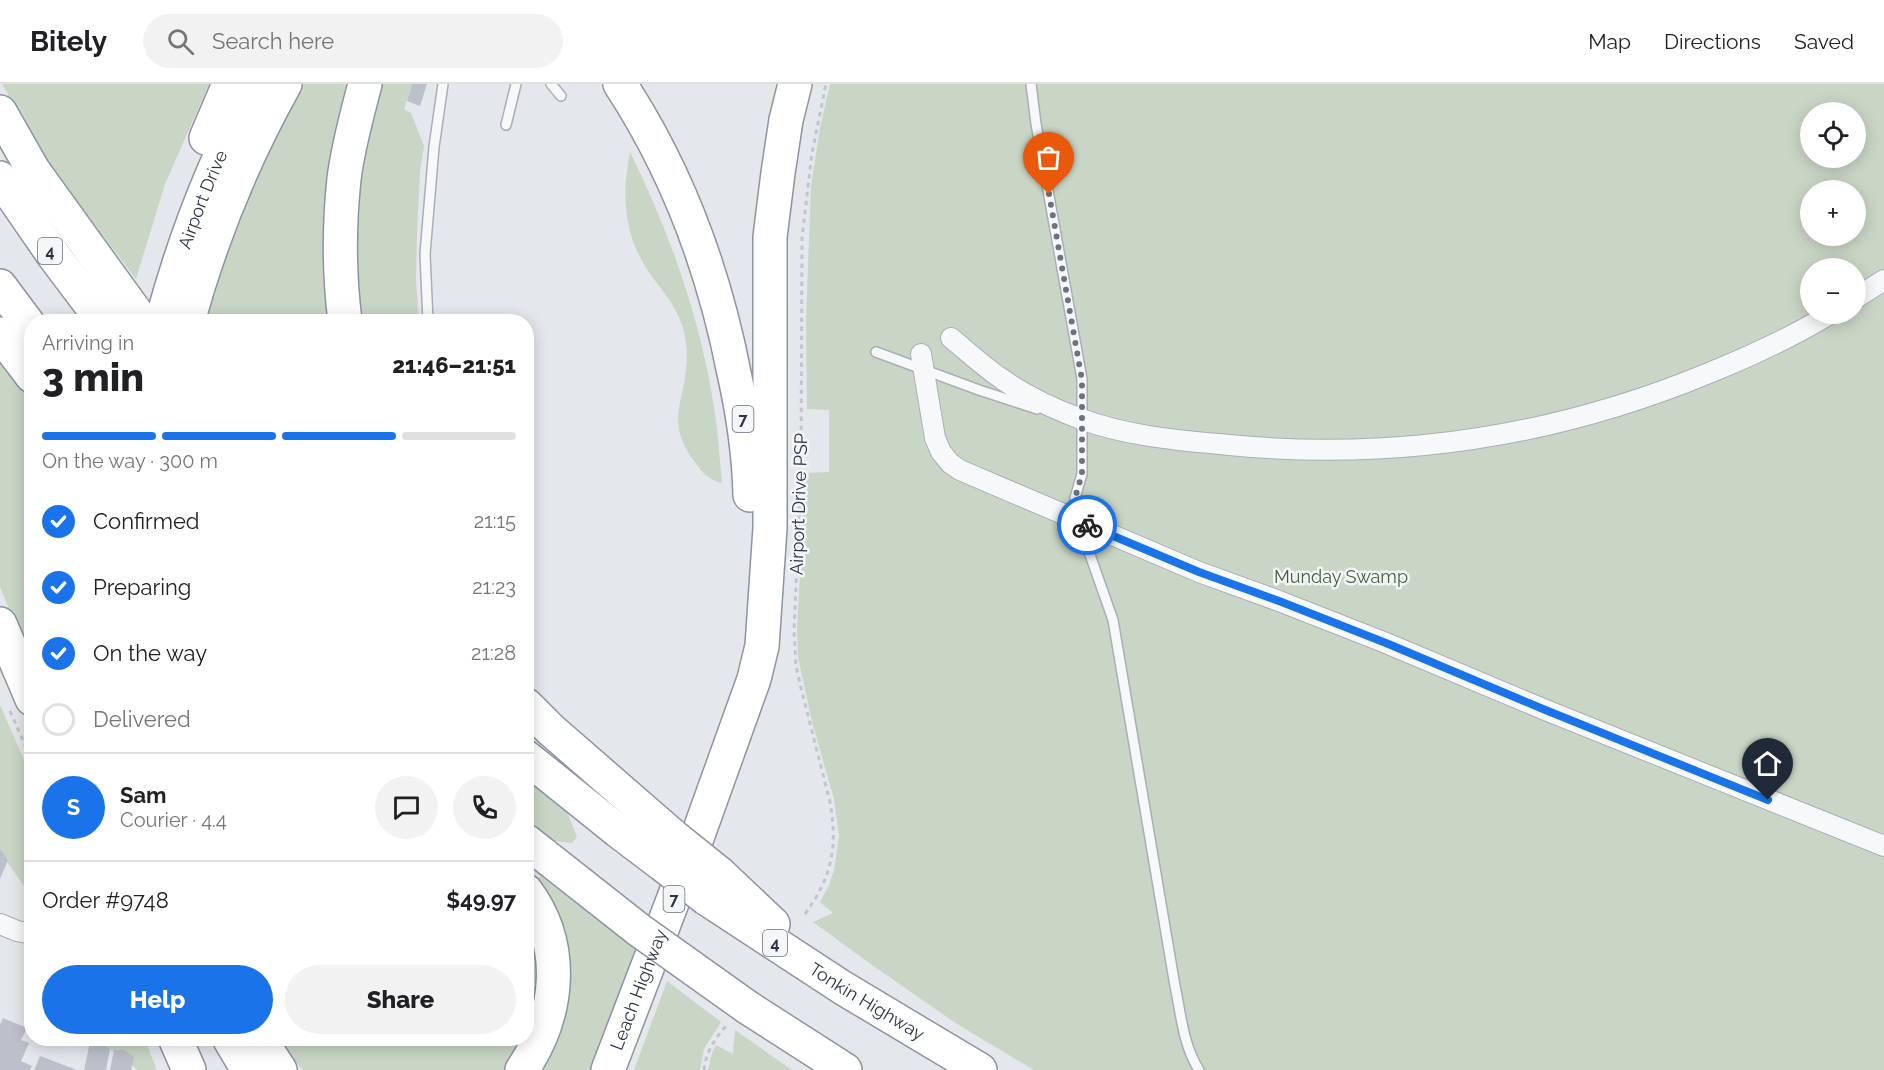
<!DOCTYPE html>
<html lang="en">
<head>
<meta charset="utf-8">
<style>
  body { margin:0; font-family:Raleway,sans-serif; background:#f2f2f2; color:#202124; height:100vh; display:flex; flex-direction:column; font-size:22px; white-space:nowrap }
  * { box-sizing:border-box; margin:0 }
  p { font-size:20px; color:#757577 }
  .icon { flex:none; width:33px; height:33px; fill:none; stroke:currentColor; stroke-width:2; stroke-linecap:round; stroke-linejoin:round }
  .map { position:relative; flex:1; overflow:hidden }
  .side { position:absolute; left:24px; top:230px; width:510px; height:732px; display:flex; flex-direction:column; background:#fff; border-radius:24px; box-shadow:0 3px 15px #0003 }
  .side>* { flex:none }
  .fabs { position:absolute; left:1800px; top:18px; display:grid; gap:12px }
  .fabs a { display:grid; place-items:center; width:66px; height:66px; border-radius:50%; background:#fff; box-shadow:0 3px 15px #0003; font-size:30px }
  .pin { position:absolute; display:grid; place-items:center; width:51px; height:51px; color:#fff; margin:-62px -26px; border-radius:50% 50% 50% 0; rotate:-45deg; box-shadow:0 0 6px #0007 }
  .pin .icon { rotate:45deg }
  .courier { position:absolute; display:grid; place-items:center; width:60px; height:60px; margin:-30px; border:4px solid #1a73e8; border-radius:50%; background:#fff; color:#222; box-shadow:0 2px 8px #0007 }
  .summary em { font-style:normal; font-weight:800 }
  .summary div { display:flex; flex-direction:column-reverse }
  .summary { display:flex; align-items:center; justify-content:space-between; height:102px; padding:0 18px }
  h1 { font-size:39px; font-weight:800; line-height:45px }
  .bar { display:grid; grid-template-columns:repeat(4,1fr); gap:9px 6px; align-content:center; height:72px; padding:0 18px }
  .bar i { height:8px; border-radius:4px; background:#e0e0e0 }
  .bar .on { background:#1a73e8 }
  .bar p { grid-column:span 4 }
  .line { display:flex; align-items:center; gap:15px; padding:0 18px; border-top:2px solid #e0e0e0 }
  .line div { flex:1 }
  .round { display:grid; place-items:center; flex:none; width:63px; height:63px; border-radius:32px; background:#f2f2f2 }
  ol { padding:0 18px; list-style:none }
  li { display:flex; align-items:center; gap:18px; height:66px }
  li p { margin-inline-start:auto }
  li .icon { padding:6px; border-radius:50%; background:#1a73e8; color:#fff; stroke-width:4 }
  li:last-child { color:#757577 }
  li i { width:33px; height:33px; border:3px solid #e0e0e0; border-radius:50% }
  .primary-button { display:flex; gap:12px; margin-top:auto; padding:12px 18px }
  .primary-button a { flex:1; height:69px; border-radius:36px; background:#1a73e8; color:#fff; font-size:24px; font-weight:800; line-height:69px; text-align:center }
  .primary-button a+a { background:#f2f2f2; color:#202124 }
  header { display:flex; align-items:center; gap:36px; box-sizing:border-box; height:84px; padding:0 30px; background:#fff; border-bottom:2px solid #e0e0e0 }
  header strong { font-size:28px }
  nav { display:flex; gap:33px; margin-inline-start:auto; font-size:21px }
  .search { width:420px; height:54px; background:#f2f2f2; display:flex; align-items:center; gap:15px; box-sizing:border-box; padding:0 21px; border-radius:33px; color:#757577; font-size:22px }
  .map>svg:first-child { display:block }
</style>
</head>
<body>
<header>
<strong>Bitely</strong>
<div class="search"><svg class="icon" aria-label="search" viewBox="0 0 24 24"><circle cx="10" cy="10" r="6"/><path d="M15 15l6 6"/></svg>Search here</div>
<nav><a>Map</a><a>Directions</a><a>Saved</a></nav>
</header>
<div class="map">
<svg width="1884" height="986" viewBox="0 0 1884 986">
  <rect width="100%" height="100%" fill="#e4e7ec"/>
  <!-- green -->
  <path fill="#c9d6c5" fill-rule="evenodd" d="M2,0H209L165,100L136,195L85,128L76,122L34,55Z
    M300,0H354L333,237H202L244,115Z
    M378,0H412L404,25L411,29L424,62L420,87L417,148L416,196L419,237H358L356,129Z
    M830,0H1884V986H1034L957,940L872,881L813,838L833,829L820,818L829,801L834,786L839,752L834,715L812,638L798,573L797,543L806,389L829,388V326L807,325L806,237L811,102L820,44ZM1810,28H1856V74H1810ZM1810,106H1856V152H1810ZM1810,184H1856V230H1810Z
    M630,68C673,155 705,248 717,344C719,362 720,381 722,399C708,396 702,388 694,377C685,365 678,351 678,335C678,323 682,311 684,299C688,280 688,259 682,241C675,221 665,210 653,194C624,155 621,115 630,68Z
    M0,274L31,315V580L0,503Z
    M0,621L31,692V812L0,768Z
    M526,695L567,728L577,753L572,759L546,756L527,739Z
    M541,792L640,869L591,986H542C546,978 552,970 556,962C573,922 578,867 556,828C550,818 542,808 535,798Z
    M527,826C558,874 547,945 510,986H303L290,972L278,954H526Z
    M667,897L721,938L704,965L700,986H634Z
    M735,946L785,981L792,986H708L712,969L716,961L733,970Z
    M95,954H144L157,986H138Z"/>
  <!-- building -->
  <path fill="#bbc0ca" d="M412,0H427L420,22L407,17Z
    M0,765L8,776L0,795Z
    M3,934L27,944L21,956L29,959L21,977L32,982L30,986H0V941Z
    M90,958H100L110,965L106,986H84Z
    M114,966H124L134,973L131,986H110Z
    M40,972L77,986H34Z"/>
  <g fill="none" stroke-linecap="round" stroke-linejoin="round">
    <defs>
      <path id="service" d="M551,0L561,12
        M1031,0L1036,40L1082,295V390L1075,414L1076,431L1113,536L1175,902C1181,930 1183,961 1199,986
        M506,41L516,0
        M428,237L425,170L434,63L443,0
        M876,268L979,306L1037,325"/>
      <path id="minor" d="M1856,214L1884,196
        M951,254C968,268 984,283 1002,295C1026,312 1054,325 1081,335C1124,351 1173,356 1219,360C1388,378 1552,354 1709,289C1751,272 1792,253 1830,230
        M921,270L935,354L941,368L950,379L960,386L1199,488L1279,517L1386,559L1543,625L1884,762
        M0,840L17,847L32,850"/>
      <g id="motorway">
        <path d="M620,0C677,87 714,187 734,289C743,329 749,370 750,411"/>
        <path d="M0,28L33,86L142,237"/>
        <path d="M206,54L229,0"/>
        <path d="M0,94L54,172L103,237"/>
        <path d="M0,202L32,245"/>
        <path id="s1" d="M162,237C184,155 215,75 256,0"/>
        <path d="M188,237C211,154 243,75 285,0"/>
        <path d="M345,237C339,190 339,142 344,95C348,62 357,31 365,0"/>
        <path d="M0,250L32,292"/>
        <path d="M0,540L32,615"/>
        <path d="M526,621L550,645L673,752"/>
        <path d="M526,673L618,747L663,781"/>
        <path d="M526,757L639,846"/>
        <path d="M719,789L773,840"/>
        <path id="s2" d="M707,815L843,904L980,986"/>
        <path d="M747,923L845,986"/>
        <path d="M175,954L189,986"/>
        <path d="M229,954L248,986"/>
        <path d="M259,954L280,986"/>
        <path d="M522,986C559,932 567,862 526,807"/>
        <path id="s3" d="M608,986L698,751L754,595L762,562L770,444V153L778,89L786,36L795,0"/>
      </g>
    </defs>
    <!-- service casing -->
    <use href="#service" stroke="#a9aeb7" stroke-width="12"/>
    <!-- minor casing -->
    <use href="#minor" stroke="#a9aeb7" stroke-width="22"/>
    <!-- motorway casing -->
    <use href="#motorway" stroke="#8b94a3" stroke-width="36"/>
    <!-- path -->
    <path stroke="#c2c5cb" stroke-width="3" stroke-dasharray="4.5 4.5" stroke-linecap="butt" d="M10,627L32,677
      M805,830C832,793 838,763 830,718L801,604L796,582L794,547L801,388L802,154L812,69L826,0
      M704,986C706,968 714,956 726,942"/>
    <!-- service -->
    <use href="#service" stroke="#f7f8fa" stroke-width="9"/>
    <!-- minor -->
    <use href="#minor" stroke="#f7f8fa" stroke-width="20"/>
    <!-- motorway -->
    <use href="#motorway" stroke="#fff" stroke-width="33"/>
    <defs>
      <path id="motorway-bridge" d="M673,752L719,789
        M663,781L707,815
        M639,846L747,923"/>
    </defs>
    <!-- motorway-bridge casing -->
    <use href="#motorway-bridge" stroke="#8b94a3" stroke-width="36" stroke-linecap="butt"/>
    <!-- motorway-bridge -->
    <use href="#motorway-bridge" stroke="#fff" stroke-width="33"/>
  </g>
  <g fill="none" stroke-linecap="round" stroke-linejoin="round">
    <!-- done -->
    <path stroke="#6c737f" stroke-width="6" stroke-dasharray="0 10.8" d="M1049,110L1082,296V390L1075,414L1078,437L1087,441"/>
    <!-- route -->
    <path stroke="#1a73e8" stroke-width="8" d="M1087,441L1199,488L1279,517L1386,559L1543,625L1768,716"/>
  </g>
  <g text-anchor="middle" stroke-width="5" stroke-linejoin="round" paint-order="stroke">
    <!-- shield labels -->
    <g fill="#f4f6f9" stroke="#676e7b" stroke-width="1.5">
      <rect x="38" y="154" width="24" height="26" rx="4.5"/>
      <rect x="732.5" y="322" width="21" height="26" rx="4.5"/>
      <rect x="663.5" y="802" width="21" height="26" rx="4.5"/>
      <rect x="763" y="846" width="24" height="26" rx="4.5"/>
    </g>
    <g font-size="16" font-weight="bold" fill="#2b3445">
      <text x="50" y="173">4</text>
      <text x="743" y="341">7</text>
      <text x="674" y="821">7</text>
      <text x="775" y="865">4</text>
    </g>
    <!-- street labels -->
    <g font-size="18" fill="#2b3445" stroke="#f4f6f9">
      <text dy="6" stroke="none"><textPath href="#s1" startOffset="128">Airport Drive</textPath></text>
      <text transform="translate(799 420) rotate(-88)" y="6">Airport Drive PSP</text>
      <text dy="6" stroke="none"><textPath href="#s3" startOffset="86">Leach Highway</textPath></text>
      <text dy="6" stroke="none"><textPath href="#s2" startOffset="190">Tonkin Highway</textPath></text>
    </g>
    <!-- park labels -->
    <g font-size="18" fill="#3f6138" stroke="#f4f6f9">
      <text x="1341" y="499">Munday Swamp</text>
    </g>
  </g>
</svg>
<div class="fabs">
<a><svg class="icon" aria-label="locate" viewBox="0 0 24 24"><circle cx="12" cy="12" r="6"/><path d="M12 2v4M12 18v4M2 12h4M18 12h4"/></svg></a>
<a>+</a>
<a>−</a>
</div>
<div class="pin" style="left:1049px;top:110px;background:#ea580c"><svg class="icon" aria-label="bag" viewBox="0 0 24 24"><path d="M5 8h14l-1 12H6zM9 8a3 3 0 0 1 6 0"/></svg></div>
<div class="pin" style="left:1768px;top:716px;background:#1f2937"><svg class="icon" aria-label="home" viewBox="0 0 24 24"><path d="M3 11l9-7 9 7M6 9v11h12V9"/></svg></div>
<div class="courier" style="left:1087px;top:441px"><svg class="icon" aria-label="bike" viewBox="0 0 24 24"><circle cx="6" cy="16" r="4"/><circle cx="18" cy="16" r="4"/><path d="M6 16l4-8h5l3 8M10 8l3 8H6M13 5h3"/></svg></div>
<section class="side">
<div class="summary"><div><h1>3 min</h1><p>Arriving in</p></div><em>21:46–21:51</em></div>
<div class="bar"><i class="on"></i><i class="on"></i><i class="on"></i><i></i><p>On the way · 300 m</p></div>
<ol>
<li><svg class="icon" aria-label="check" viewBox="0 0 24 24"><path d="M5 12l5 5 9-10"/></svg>Confirmed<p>21:15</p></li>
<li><svg class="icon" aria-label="check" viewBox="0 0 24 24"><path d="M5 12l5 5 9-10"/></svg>Preparing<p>21:23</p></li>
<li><svg class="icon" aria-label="check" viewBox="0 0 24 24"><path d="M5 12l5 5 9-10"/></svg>On the way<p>21:28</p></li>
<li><i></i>Delivered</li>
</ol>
<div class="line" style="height:108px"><b class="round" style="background:#1a73e8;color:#fff">S</b><div><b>Sam</b><p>Courier · 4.4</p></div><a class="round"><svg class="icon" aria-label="chat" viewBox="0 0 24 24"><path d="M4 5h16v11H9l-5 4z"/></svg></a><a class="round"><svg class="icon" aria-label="phone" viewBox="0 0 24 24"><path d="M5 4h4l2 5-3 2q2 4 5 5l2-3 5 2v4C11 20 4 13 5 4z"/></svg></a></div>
<div class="line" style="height:78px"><div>Order #9748</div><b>$49.97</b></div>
<div class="primary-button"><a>Help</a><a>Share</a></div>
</section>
</div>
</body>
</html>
